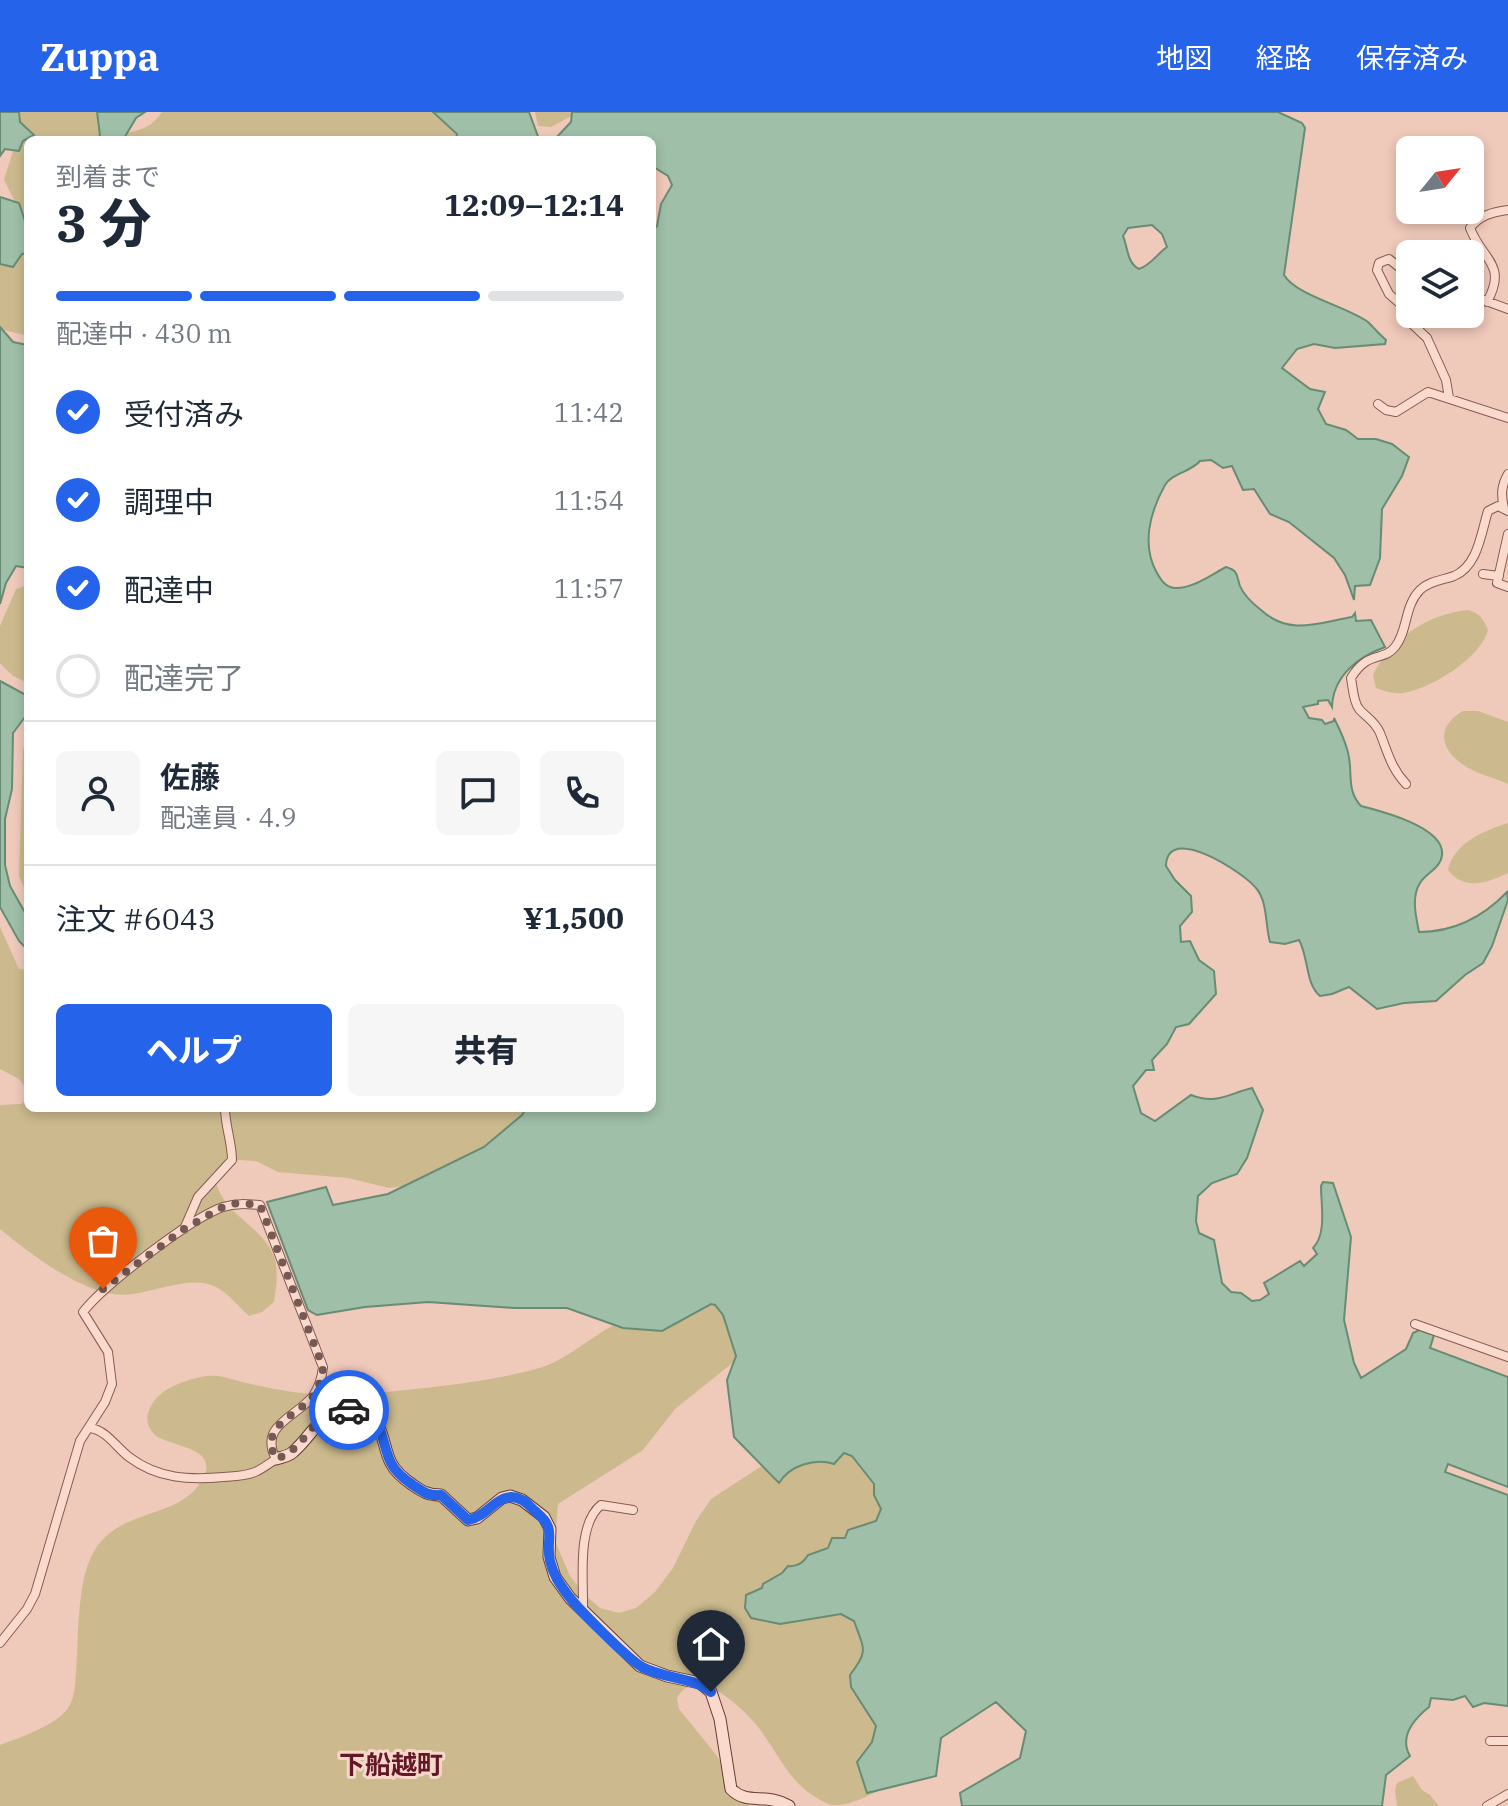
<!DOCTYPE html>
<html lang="ja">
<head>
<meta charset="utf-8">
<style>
  body { margin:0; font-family:"IBM Plex Serif","Noto Sans JP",serif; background:#f6f6f7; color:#1f2937; height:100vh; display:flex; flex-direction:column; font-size:30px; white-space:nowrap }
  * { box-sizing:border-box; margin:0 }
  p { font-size:26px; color:#747a83 }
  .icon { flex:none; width:44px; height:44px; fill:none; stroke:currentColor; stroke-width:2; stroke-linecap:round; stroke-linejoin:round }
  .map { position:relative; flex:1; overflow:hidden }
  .side { position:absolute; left:24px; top:24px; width:632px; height:976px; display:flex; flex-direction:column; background:#fff; border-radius:12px; box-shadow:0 4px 12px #0003 }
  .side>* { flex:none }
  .needle { width:52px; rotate:60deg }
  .controls { position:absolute; left:1396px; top:24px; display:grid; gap:16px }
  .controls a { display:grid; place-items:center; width:88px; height:88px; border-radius:12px; background:#fff; box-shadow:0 4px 12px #0003; font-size:40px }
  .pin { position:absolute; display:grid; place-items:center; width:68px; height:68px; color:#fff; margin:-82px -34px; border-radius:50% 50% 50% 0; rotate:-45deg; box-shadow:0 0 8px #0007 }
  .pin .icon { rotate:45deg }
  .courier { position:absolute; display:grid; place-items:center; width:80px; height:80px; margin:-40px; border:6px solid #2563eb; border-radius:50%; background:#fff; color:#222; box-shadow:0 2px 10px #0007 }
  .headline em { font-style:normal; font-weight:800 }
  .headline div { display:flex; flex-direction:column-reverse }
  .headline { display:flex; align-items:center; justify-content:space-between; height:136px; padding:0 32px }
  h1 { font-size:52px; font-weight:800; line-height:60px }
  .bar { display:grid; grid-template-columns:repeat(4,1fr); gap:12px 8px; align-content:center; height:96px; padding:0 32px }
  .bar i { height:10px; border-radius:6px; background:#e0e1e3 }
  .bar .current { background:#2563eb }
  .bar p { grid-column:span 4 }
  .line { display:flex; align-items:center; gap:20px; padding:0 32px; border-top:2px solid #e0e1e3 }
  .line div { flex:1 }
  .round { display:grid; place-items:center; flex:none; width:84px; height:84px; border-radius:12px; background:#f6f6f7 }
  ol { padding:0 32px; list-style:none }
  li { display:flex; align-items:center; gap:24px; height:88px }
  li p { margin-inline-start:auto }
  li .icon { padding:8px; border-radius:50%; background:#2563eb; color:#fff; stroke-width:4 }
  li:last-child { color:#747a83 }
  li i { width:44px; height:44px; border:4px solid #e0e1e3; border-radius:50% }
  .button { display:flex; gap:16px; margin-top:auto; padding:16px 32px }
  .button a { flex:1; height:92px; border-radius:12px; background:#2563eb; color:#fff; font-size:32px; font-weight:800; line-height:92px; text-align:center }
  .button a+a { background:#f6f6f7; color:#1f2937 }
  header { display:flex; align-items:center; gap:48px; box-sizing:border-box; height:112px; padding:0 40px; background:#2563eb; color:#fff }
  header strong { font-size:38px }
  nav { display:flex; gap:44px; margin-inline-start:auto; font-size:28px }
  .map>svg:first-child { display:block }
</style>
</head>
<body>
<header>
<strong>Zuppa</strong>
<nav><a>地図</a><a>経路</a><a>保存済み</a></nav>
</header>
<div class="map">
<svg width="1508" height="1694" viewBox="0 0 1508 1694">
  <rect width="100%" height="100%" fill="#efc9ba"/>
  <!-- green -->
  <path fill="#ccba8e" d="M17,0H107L122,21C139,20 152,15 162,0H466V28H28V115L4,68L20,16Z
    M535,0H579L551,15L538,14Z
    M28,130V224L0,217V145Z
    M28,473V571L13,564L0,551V514L16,477Z
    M1468,498C1479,501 1484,507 1488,518C1481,545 1435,574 1408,580C1397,583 1387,580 1376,576L1373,563C1390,527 1428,502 1468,498Z
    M1463,599H1478L1508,610V672C1495,666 1477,662 1465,654C1440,638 1435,615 1463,599Z
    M28,627V785L19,764L23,637Z
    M1508,711V761C1488,771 1464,779 1448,758C1454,731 1483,719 1508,711Z
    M0,815L19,857L28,858V979L19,967L0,957Z
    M28,986V996H562L428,1071L389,1076L348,1066L278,1060L256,1049L238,1048L227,1055L216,1071C225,1104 263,1114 274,1145C279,1159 276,1176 274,1190L262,1200L249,1204C239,1195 228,1181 216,1175C187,1160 146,1187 113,1182C75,1176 29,1141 0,1117V993L21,992Z
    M750,1183L745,1241L675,1297L643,1338L558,1392L555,1429L570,1464L586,1484L600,1496L619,1501L636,1496L655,1480L673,1456L696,1409L711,1387L797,1331L911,1328L866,1483L884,1675C869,1684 850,1694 832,1693C819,1689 805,1679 796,1669C779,1650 769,1626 752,1608C735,1589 695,1554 677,1586L679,1597L717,1644L749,1694H0V1633C19,1626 57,1613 68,1596C75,1585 75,1572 76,1561C79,1525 76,1466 96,1436C124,1394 184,1408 204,1364C218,1335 168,1334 155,1323C139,1308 151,1288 166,1278C179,1270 203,1262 218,1264C226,1265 234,1268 242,1270C272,1277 318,1286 350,1283C408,1278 480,1272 536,1257C567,1249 590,1224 620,1210C631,1204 648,1203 661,1200C690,1194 720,1189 750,1183Z
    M1413,1664L1422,1678L1430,1683L1439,1694H1397L1395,1678L1397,1671Z"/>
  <!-- water -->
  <path fill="#9fbfa8" stroke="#678c73" stroke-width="2" fill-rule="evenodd" d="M0,0H19L20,10L34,23L23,29L19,39L5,37L0,44Z
    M97,0H145L136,6L123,28H97L100,23Z
    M433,0H529L539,27L545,28H456L457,22Z
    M572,0H1278L1302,11L1305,16L1284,163C1297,184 1346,194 1368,210C1374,216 1380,223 1386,228L1385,232L1335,236L1314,232L1297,237L1282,256L1310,277L1325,280L1318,297L1326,312L1346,318L1358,327H1376L1392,332L1409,345L1402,364L1382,397L1380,446L1370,473L1355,474L1354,488L1345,463L1334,446L1289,410L1270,402L1254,377L1243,378L1232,354L1223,356L1211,348L1200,349C1191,360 1172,361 1165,373C1150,400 1141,433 1157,461C1161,468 1165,475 1175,476C1192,477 1211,463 1226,455C1239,459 1236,463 1240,474C1244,484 1252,491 1261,498C1289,524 1318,511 1352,505L1355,501L1356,509L1371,508L1385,535C1358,545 1333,564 1332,595L1328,588L1318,589V592L1303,595L1309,606L1322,608L1325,612L1334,609V606C1339,616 1344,626 1347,637C1354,657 1345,678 1361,694C1381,699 1445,715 1442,743C1441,756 1426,761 1420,771C1411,785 1416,805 1419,820C1454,820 1483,805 1507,780L1508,788L1492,834L1483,851L1465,863L1436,889L1404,891L1377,897L1349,875L1332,882L1320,884C1305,871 1309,846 1299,828L1285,832L1270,830C1265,813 1268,790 1256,776C1244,761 1167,710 1166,754L1175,768L1191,784L1192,800L1180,814L1181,830L1190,829L1199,848L1214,859L1216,882L1189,912L1176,915L1167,932L1152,948L1154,958H1146L1133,974L1141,1001L1155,1009L1191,983C1216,993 1228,982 1252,976L1263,998L1247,1046L1237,1062L1212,1071L1198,1084L1196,1109L1199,1121L1214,1128L1222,1171L1231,1180L1241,1181L1252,1189L1260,1188L1269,1182L1264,1171L1300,1149L1304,1154L1317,1142L1313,1136C1327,1122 1321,1093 1321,1074L1323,1070L1333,1071L1351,1125L1344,1208L1354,1251L1361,1266L1406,1237L1413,1221L1419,1218L1434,1223L1430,1236L1508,1265V1375L1448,1352L1445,1360L1508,1383V1594L1484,1591L1473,1595L1465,1584L1453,1588L1431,1586L1429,1595C1414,1607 1399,1625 1410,1644L1386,1663L1382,1694H962L960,1681L1020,1646L1026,1619L996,1590L941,1626L936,1664L867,1681L857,1650L872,1630L876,1614L851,1575L850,1563C869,1539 864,1537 854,1509L841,1502L780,1512L751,1506L745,1496L746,1483L762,1476L763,1472L782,1461L788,1454C797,1455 804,1450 808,1443L828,1436L832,1426H845L848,1418L876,1409L881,1397L874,1383V1372L852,1344L844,1341L834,1352C815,1346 790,1353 779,1371L734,1325L727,1268L736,1244L723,1203L715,1193L711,1192L662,1219L623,1216L567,1196H514L428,1190L365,1195L317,1203L308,1198L267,1090L326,1075L333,1093L388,1082L484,1035L522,1003L526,996H652V119L657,114L661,92L672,73L668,64L652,54V28H554L571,10ZM1152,113L1162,122L1167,135C1157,142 1151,153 1139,157C1127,151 1128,136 1123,124L1128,116Z
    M0,85L19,91L25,109L28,110V141L22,142L13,155L0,152Z
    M0,215L13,230L28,233V456L16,454L6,471L0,492Z
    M0,569L28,584V601L13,621L12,677L5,707V753L10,774L28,806V838L19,829L0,795Z"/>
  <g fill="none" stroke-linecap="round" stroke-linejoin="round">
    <defs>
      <path id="street" d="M1410,164L1389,147L1379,151L1377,158L1389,182L1405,196L1410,210L1427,226L1446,268L1449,286
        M1470,183L1508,197
        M1487,190C1508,152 1482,148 1470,116C1480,103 1493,100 1508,98
        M1378,292L1386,298L1396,300L1428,280L1508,306
        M1504,397C1501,383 1501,374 1508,362
        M1508,422L1497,471L1508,475
        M1483,462L1499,464
        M1406,672C1391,656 1388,641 1380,621C1375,609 1367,606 1359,597C1353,589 1353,576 1351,566C1368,538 1383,550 1395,535C1408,519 1404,494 1420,478C1429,469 1443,468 1454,464C1478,454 1481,421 1488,399L1498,394L1508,399
        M184,1117L198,1085L232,1048C232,1030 225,1014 225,996
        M1415,1212L1508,1245
        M583,1500C584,1470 576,1413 601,1393L633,1398
        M0,1531L27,1497L35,1482L80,1329L105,1290L112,1272L108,1240L83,1200C104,1173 191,1106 223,1095C235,1091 247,1092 260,1093L323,1255C322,1265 319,1275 313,1284C297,1305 258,1313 276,1347C270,1351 262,1357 255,1360C246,1364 234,1364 224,1365C189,1368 158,1367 129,1345C116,1335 106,1318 90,1316
        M1490,1629H1508
        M1487,1694L1508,1682"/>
      <path id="secondary" d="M276,1347C282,1345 289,1344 293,1340C314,1323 323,1291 356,1298C385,1303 381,1332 391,1351C396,1361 404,1367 413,1373C423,1380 428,1383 441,1383L468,1408L477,1406L502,1386L510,1384L522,1388L544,1405L550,1417L549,1445L555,1465L570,1486L640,1554L667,1564L700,1571L711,1580L720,1607L731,1677C748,1694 764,1680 789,1694"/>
    </defs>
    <!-- street casing -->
    <use href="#street" stroke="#865a54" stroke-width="10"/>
    <!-- secondary casing -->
    <use href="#secondary" stroke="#673c38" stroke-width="13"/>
    <!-- street -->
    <use href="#street" stroke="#fadacd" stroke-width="8"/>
    <!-- secondary -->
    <use href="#secondary" stroke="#fadacd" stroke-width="11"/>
  </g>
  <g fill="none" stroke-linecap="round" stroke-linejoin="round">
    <!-- done -->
    <path stroke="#755952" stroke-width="8" stroke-dasharray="0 14.4" d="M103,1177L184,1117L223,1095L237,1091L260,1093L323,1255C322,1265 319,1275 313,1284C297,1305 258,1313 276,1347C309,1336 309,1300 349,1298"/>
    <!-- route -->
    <path stroke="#2563eb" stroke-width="10" d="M349,1298C385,1296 380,1330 391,1351C396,1361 404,1367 413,1373C423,1380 428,1384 441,1383L468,1408C489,1405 499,1376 522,1388C527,1390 531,1396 536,1400C558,1418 545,1426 550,1449C553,1462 559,1471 567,1482C578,1497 627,1546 642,1555C664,1567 691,1564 711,1580"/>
  </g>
  <g text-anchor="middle" stroke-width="6" stroke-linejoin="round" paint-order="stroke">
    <!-- quarter labels -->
    <g font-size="26" font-weight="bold" fill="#621827" stroke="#f6d7ca">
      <text x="391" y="1662">下船越町</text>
    </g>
  </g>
</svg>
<div class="controls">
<a><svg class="needle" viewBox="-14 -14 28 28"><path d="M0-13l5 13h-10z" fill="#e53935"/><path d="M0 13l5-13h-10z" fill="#747a83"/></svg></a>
<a><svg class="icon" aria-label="layers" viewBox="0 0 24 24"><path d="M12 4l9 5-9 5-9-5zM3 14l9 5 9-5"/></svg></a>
</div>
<div class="pin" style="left:103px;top:1177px;background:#ea580c"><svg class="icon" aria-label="bag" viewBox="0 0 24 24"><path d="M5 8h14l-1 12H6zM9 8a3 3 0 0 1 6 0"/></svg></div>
<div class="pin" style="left:711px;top:1580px;background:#1f2937"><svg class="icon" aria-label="home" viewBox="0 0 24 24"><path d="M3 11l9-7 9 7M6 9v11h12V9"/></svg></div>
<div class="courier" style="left:349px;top:1298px"><svg class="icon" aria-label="car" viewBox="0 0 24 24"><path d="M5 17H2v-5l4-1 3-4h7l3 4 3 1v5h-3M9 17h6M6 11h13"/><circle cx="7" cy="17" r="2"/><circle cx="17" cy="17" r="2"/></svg></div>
<section class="side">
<div class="headline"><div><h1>3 分</h1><p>到着まで</p></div><em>12:09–12:14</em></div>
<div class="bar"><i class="current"></i><i class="current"></i><i class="current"></i><i></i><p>配達中 · 430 m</p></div>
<ol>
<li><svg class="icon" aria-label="check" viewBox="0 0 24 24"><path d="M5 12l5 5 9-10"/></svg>受付済み<p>11:42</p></li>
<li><svg class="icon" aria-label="check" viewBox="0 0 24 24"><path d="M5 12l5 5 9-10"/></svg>調理中<p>11:54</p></li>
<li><svg class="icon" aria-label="check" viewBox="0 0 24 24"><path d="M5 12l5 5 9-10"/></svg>配達中<p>11:57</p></li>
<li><i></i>配達完了</li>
</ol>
<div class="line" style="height:144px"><a class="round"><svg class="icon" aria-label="person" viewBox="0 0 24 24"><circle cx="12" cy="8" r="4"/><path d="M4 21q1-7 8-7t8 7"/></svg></a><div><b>佐藤</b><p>配達員 · 4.9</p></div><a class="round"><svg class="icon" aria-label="chat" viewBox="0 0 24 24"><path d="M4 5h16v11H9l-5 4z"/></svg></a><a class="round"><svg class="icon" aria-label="phone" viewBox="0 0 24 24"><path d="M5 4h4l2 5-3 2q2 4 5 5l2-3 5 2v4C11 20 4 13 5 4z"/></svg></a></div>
<div class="line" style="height:104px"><div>注文 #6043</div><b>¥1,500</b></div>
<div class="button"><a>ヘルプ</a><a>共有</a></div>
</section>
</div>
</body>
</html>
